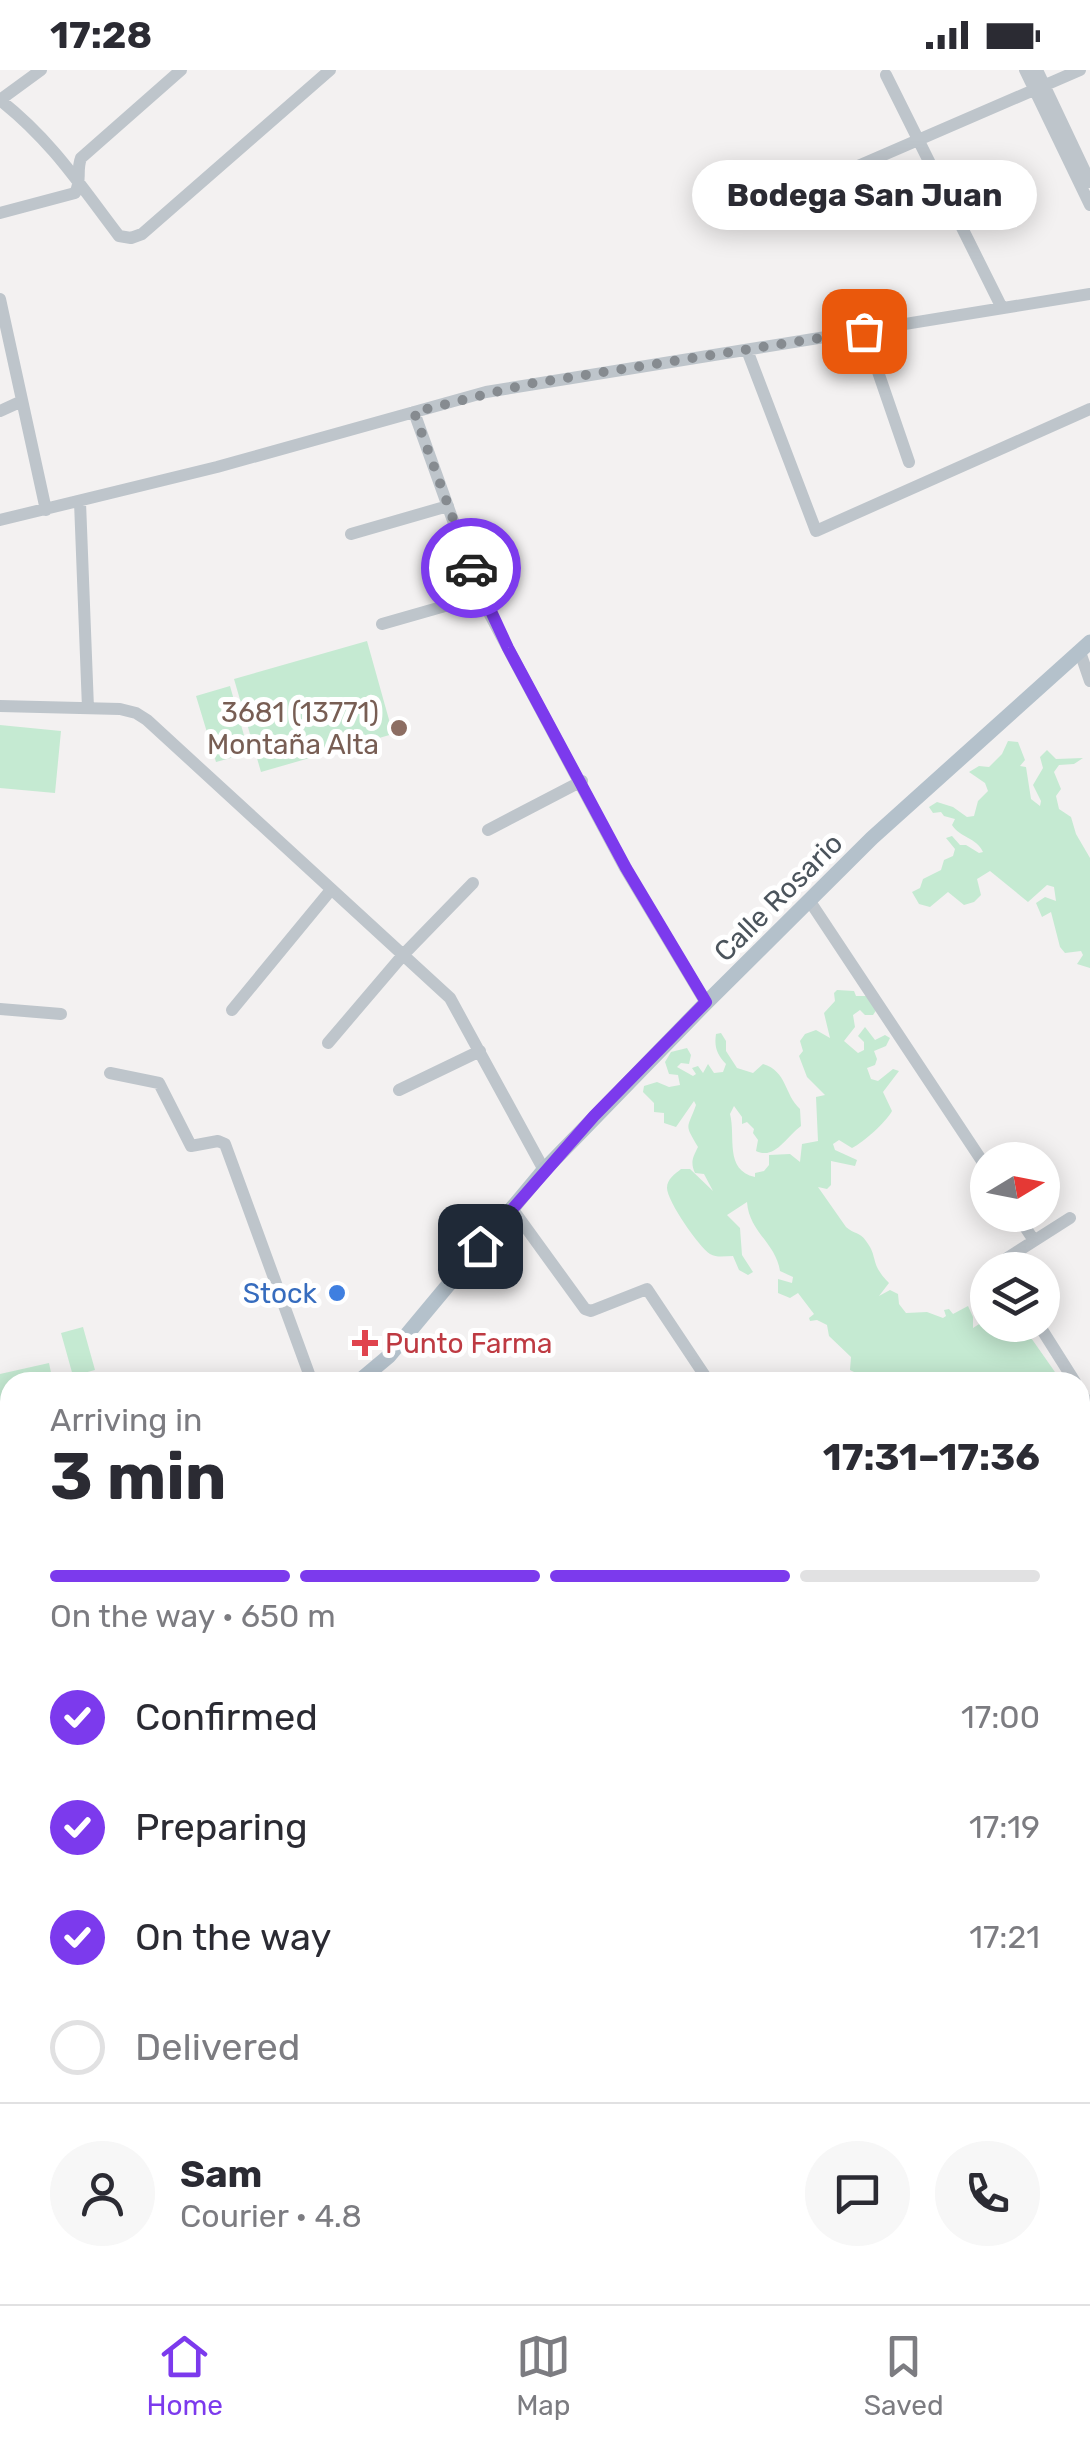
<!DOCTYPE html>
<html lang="en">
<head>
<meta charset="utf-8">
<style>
  body { margin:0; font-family:Rubik,sans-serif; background:#f7f7f7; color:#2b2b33; height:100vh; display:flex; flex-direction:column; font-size:38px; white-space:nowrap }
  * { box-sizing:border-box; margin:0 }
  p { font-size:32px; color:#7c7c81 }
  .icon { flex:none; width:55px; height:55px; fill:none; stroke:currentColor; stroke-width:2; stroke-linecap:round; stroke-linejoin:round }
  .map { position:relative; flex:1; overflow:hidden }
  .details { position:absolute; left:0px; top:1302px; width:1090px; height:932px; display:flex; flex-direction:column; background:#fff; border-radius:30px 30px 0 0; box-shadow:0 5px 25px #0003 }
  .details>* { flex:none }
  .needle { width:65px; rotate:80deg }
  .fabs { position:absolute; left:970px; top:1072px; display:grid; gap:20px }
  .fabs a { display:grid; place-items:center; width:90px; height:90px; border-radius:50%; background:#fff; box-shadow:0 5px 25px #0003; font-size:50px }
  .pin { position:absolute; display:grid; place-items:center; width:85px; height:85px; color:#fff; margin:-42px; border-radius:20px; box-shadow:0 5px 15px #0006 }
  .courier { position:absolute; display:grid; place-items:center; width:100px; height:100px; margin:-50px; border:8px solid #7c3aed; border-radius:50%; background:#fff; color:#222; box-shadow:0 2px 12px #0007 }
  .bubble { position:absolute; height:70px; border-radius:35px; background:#fff; box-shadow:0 5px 25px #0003; font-size:32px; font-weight:700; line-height:70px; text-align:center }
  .headline em { font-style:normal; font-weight:700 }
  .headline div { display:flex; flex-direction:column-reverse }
  .headline { display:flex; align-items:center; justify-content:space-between; height:170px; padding:0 50px }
  h1 { font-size:65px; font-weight:700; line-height:75px }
  .bar { display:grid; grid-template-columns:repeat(4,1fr); gap:15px 10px; align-content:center; height:120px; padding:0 50px }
  .bar i { height:12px; border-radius:8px; background:#e1e1e2 }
  .bar .selected { background:#7c3aed }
  .bar p { grid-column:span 4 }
  .line { display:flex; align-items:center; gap:25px; padding:0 50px; border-top:2px solid #e1e1e2 }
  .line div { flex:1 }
  .round { display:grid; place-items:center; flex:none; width:105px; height:105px; border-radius:52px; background:#f7f7f7 }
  ol { padding:0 50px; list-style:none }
  li { display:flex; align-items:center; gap:30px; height:110px }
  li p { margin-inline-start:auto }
  li .icon { padding:10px; border-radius:50%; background:#7c3aed; color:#fff; stroke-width:4 }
  li:last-child { color:#7c7c81 }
  li i { width:55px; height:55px; border:5px solid #e1e1e2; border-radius:50% }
  .status { display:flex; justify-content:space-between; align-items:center; height:70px; padding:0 50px; background:#fff; direction:ltr }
  .status svg { height:28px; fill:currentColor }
  .dock { display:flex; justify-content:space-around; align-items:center; height:140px; border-top:2px solid #e1e1e2; background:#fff; font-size:28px; color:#7c7c81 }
  .dock a { display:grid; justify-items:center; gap:5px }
  .dock .selected { color:#7c3aed }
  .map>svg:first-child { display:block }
</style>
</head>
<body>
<div class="status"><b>17:28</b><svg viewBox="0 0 49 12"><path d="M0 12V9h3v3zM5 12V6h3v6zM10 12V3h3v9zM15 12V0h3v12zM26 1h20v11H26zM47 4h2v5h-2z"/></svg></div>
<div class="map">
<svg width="1090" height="2234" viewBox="0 0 1090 2234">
  <rect width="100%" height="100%" fill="#f3f1f1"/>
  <!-- green -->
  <path fill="#c5ead2" d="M367,571L393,664L261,702L234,609Z
    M230,616L249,683L216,692L196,626Z
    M0,655L61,661L55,723L0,718Z
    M1008,671L1018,672L1025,690L1020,696L1026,697L1031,729L1040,736L1041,731L1033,715L1043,698L1040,687L1047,680L1056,689L1083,688L1074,694L1059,695L1054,702L1061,719L1056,726L1059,739L1071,747L1076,764L1090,788V898L1077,894L1083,885L1081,881L1065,883L1060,877L1051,842L1042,847L1036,833L1045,827L1056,831L1054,817L1047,815L1028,832L990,801L977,809L981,825L974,832L964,835L948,822L930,837L919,834L912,822L920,818L923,809L941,800L944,790L953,786L955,779L946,768L952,766L960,775H966L979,783L983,782C976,767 960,768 952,755L955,749L944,746L941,742L933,743L929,737L937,732L953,737L967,747L974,746L978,731L988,721L985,713L969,702L979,696L989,697L1002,684Z
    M837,920L854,921L856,926H869L877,939L873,945H865L860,940L853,945L855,957L844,971L858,983L864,980V972L858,966L865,957L875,970L885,965L890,968L886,976L874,981L877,989L875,995L867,998L871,1009L878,1011L893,999L899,1001L883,1022L892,1041C886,1052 864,1072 852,1078L839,1070L833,1074L835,1080L857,1090L855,1096L831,1091V1115L827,1119L818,1117L846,1157C854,1164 860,1162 866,1171C879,1188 869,1193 889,1213L879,1226L890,1220L898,1224L899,1234L906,1243L927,1242L943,1248L946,1246L944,1240L949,1239L953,1244L968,1236L973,1247V1258L987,1249L988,1255H1022L1062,1312H862L860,1305L850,1300L851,1287L829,1266L827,1255L817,1250L810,1251L809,1248L814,1244L798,1223L790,1228L778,1223V1209L792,1213L793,1207L780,1201C776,1173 749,1162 747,1132L727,1145L740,1158L742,1185L753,1202L748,1205L739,1200L733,1186C725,1186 717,1188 710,1184C699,1177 667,1131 667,1118C667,1109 675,1104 681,1099H690L713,1121L704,1104L695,1103C690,1092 693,1087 698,1077C684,1053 687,1060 696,1035L694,1031L676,1057L664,1053V1043L654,1042V1033L643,1022L644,1016L657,1012L669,1017L680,1015L678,1005L669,1004L665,992L671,982L687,978L691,985L689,994L681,993L677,997L693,1006L696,1004L692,998L698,996L703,1003L708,994L714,1003L723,1002L726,994C717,985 714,977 716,964L721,963L726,971V981L737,998L753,1003L763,994C787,1001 784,1024 800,1039L801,1056C785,1068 775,1090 756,1081L758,1070L753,1063L754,1059L747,1052L742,1054V1047L734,1036L730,1044C736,1067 724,1100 755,1107V1103L764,1101L769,1095V1085L790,1084L800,1092L802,1074L818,1071L816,1027L825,1025L807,1007L799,986L803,981L800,971L805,964L816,960L830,968L824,943L835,931L834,923Z
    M83,1257L95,1300L73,1306L61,1263Z
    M49,1293L53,1312H10V1428L0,1430V1304Z
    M1081,1355L1090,1362V1484H1080Z"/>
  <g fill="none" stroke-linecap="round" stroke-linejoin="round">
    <!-- stream -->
    <path stroke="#98d6e1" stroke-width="2.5" d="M800,2234L801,2225"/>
    <!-- minor -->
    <path stroke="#bec5cb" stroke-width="12" d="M1025,0L1090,135
      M1037,0L1090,112
      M886,5L1002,238
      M0,30C52,71 80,115 119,166L131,168L142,164L330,0
      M0,30L41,0
      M798,122L1080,0
      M0,143L75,123C82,111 76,101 81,88L181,0
      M0,229L46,440
      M864,261L909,392
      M747,280L816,461L1090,339
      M0,341L22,331
      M414,342L480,526L625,798L706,933
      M80,432L88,638
      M0,450L217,397L486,322L1090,224
      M351,464L448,436
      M382,554L480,526
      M1080,582L1090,611
      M0,636L120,639L136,643L147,650L450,928L544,1100
      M488,760L582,711
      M809,830L988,1100
      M0,939L61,944
      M232,940L330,821
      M328,973L403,885L473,813
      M110,1003L159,1013L191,1076L218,1071L225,1074L312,1312
      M399,1020L480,981
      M511,1137L585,1239L591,1241L647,1219L709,1312
      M1017,1145L1033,1169
      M1005,1200L1001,1192L1070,1148
      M1039,1255L1075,1312
      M1080,1321L1090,1337
      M0,1752L10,1738
      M0,1830L10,1832
      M1080,1865L1090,1880
      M1080,1936L1090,1929
      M1080,2053L1090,2047
      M0,2062L10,2061
      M1080,2177L1090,2170
      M365,2225V2234
      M560,2225V2234
      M655,2225L656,2234
      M755,2225V2234
      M848,2225V2234
      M949,2225L950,2234"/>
    <!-- major -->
    <path stroke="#b4c1cb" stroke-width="15" d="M358,1312L389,1286L544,1100L706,933L872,768L1090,572
      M0,1483L10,1479"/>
  </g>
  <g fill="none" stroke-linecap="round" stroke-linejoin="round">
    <!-- done -->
    <path stroke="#868b90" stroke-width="10" stroke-dasharray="0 18" d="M471,498L414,342L528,314L864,261"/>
    <!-- route -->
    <path stroke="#7c3aed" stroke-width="12" d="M471,498L508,578L626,798L706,932L594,1046L480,1176"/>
  </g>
  <!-- markers -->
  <circle fill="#8d6e63" stroke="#fff" stroke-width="4" cx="399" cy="658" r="10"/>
  <circle fill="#3f7fe0" stroke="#fff" stroke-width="4" cx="337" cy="1223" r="10"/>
  <path fill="#e0444e" stroke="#fff" stroke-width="4" d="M360 1258h10v10h10v10h-10v10h-10v-10h-10v-10h10z"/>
  <g text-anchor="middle" stroke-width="10" stroke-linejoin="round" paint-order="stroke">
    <!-- education labels -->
    <g font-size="28" fill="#785e54" stroke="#fff" text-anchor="end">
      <text x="379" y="652">3681 (13771)<tspan x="379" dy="32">Montaña Alta</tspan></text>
    </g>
    <!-- street labels -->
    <g font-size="28" fill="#4b545c" stroke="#fff">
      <text transform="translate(778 827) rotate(-45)" y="10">Calle Rosario</text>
    </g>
    <!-- shop labels -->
    <g font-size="28" fill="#366cbe" stroke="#fff" text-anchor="end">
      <text x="317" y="1233">Stock</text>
    </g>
    <!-- health labels -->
    <g font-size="28" fill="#be3a42" stroke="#fff" text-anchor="start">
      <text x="385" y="1283">Punto Farma</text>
    </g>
  </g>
</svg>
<div class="fabs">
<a><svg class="needle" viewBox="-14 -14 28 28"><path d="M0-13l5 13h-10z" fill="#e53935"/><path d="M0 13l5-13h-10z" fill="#7c7c81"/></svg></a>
<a><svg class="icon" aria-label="layers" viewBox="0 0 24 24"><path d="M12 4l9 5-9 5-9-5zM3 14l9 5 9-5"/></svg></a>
</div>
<div class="pin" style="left:864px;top:261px;background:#ea580c"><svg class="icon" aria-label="bag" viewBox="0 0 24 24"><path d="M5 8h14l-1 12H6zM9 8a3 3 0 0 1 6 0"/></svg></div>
<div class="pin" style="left:480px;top:1176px;background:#1f2937"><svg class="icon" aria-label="home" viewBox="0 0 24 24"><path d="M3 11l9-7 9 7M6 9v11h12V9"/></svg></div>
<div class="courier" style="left:471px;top:498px"><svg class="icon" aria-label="car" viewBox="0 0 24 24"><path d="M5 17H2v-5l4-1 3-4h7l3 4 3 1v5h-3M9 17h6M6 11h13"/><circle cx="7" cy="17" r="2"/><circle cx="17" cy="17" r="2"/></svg></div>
<div class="bubble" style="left:692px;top:90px;width:345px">Bodega San Juan</div>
<section class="details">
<div class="headline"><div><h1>3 min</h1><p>Arriving in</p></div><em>17:31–17:36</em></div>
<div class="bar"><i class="selected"></i><i class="selected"></i><i class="selected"></i><i></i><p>On the way · 650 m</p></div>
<ol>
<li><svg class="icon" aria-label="check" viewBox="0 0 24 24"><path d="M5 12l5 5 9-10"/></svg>Confirmed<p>17:00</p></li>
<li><svg class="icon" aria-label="check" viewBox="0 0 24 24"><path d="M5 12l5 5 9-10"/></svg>Preparing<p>17:19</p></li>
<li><svg class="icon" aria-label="check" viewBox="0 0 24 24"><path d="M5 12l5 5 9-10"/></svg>On the way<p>17:21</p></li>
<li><i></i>Delivered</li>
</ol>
<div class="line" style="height:180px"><a class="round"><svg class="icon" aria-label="person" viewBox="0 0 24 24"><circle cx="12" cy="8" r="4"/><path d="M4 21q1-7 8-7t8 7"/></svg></a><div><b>Sam</b><p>Courier · 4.8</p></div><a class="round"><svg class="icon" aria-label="chat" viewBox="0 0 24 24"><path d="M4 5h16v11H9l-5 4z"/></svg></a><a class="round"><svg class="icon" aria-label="phone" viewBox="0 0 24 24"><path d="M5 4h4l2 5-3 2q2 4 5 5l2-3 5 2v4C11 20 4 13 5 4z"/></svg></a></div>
</section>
</div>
<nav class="dock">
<a class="selected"><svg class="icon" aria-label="home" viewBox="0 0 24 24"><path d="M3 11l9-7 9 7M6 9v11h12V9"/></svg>Home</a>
<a><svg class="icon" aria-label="map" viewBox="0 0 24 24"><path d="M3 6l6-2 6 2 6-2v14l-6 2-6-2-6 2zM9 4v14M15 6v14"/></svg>Map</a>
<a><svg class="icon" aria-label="saved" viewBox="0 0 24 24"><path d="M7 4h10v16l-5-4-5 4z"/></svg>Saved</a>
</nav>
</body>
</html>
